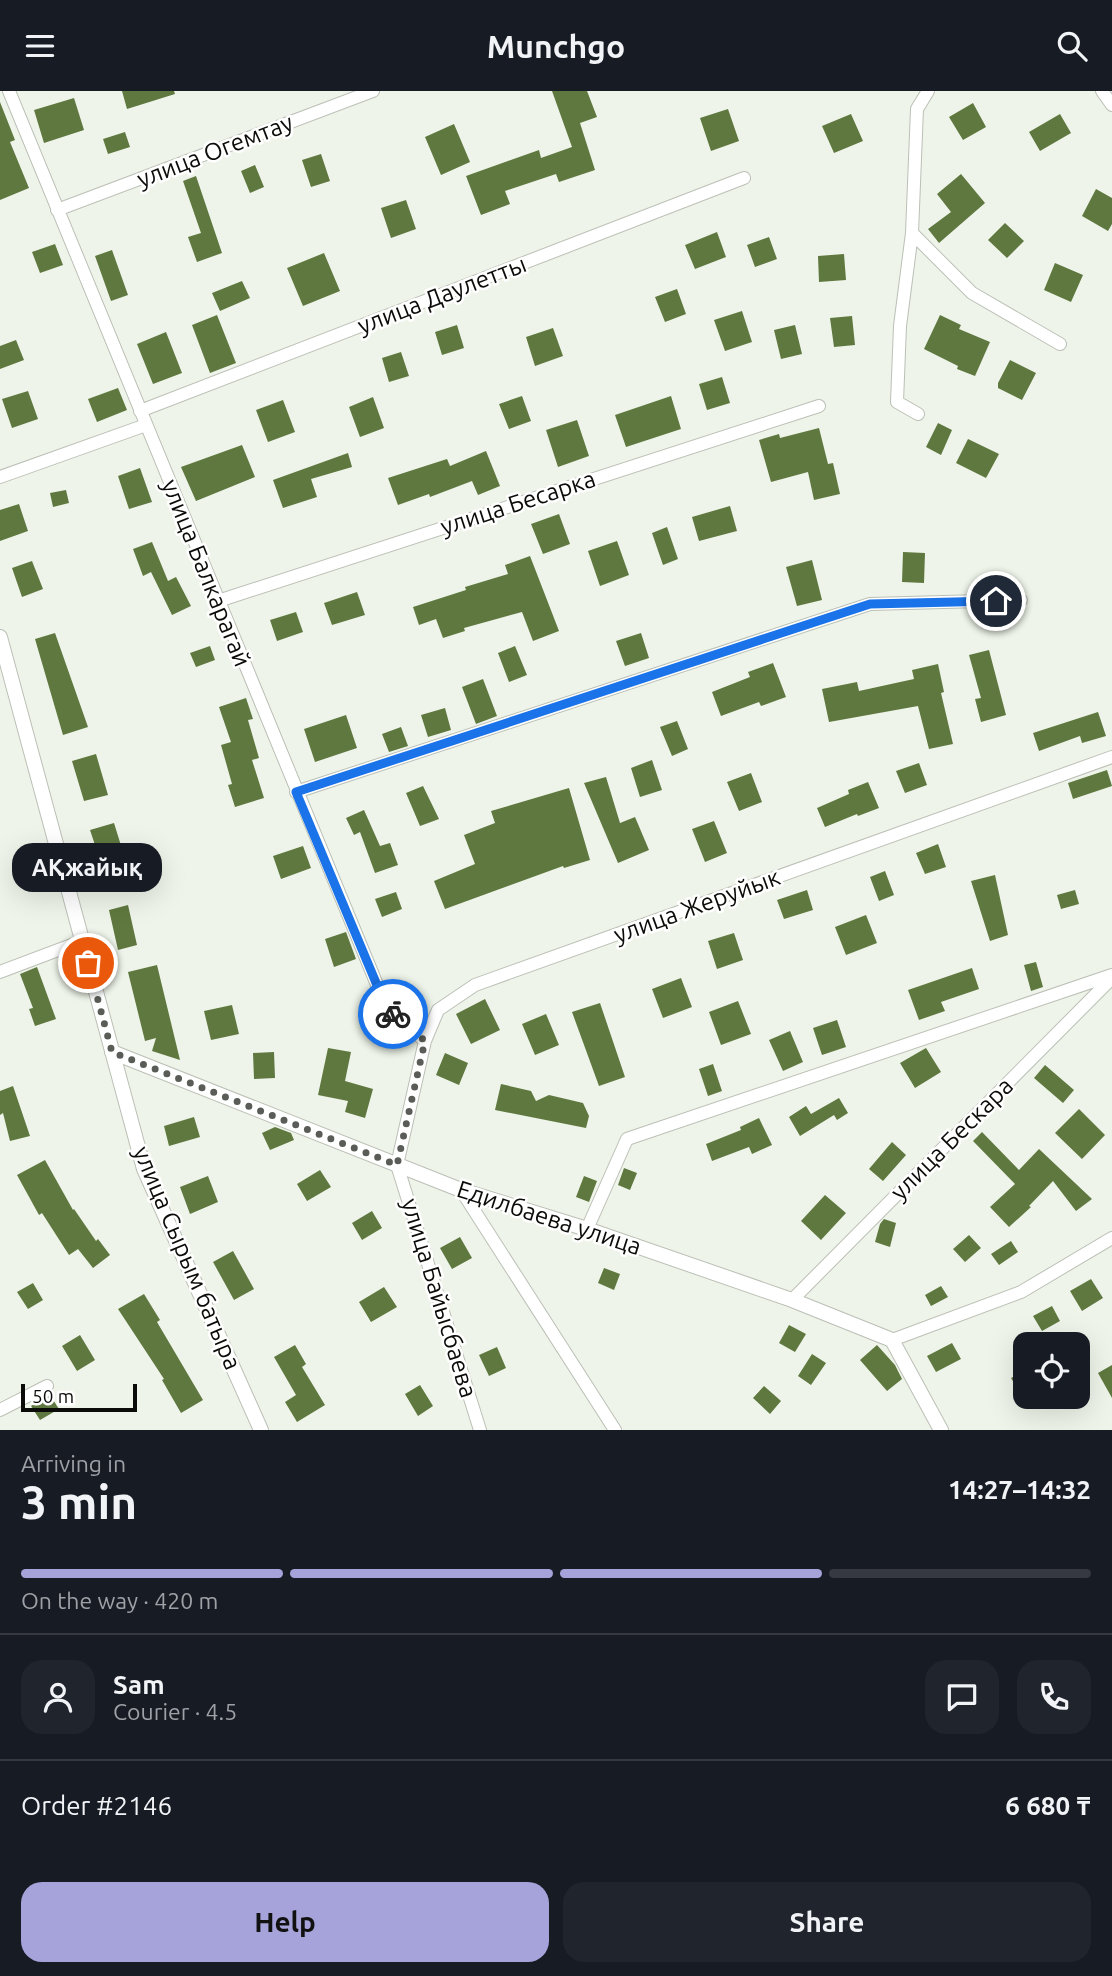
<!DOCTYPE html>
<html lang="en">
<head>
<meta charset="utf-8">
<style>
  body { margin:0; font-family:Ubuntu,sans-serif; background:#20242c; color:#f1f3f6; height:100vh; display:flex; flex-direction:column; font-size:26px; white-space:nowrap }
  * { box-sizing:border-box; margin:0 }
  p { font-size:23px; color:#9ea1a6 }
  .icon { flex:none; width:38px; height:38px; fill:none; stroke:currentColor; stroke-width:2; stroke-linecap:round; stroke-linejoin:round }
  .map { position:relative; height:1339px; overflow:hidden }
  .side { display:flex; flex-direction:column; background:#171b24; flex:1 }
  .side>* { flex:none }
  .buttons { position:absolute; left:1013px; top:1241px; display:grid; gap:14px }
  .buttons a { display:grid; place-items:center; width:77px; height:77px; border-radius:14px; background:#171b24; box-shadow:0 7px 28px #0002; font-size:35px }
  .scale { position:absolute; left:21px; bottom:18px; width:116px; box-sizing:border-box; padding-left:7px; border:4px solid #0b0c09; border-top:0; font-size:19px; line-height:24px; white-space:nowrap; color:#0b0c09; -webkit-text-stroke:5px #fff; paint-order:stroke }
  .pin { position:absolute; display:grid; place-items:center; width:60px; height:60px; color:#fff; margin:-30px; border:4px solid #fff; border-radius:50%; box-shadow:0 2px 7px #0007 }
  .courier { position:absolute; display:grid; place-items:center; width:70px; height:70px; margin:-35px; border:5px solid #1a73e8; border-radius:50%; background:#fff; color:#222; box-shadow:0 2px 9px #0007 }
  .bubble { position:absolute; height:49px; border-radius:21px; background:#171b24; box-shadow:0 7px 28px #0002; font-size:23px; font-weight:700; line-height:49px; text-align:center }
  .head em { font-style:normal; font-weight:700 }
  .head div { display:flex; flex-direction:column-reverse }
  .head { display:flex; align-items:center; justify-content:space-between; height:119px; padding:0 21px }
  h1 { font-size:46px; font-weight:700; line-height:52px }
  .bar { display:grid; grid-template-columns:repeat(4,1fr); gap:10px 7px; align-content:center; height:84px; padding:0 21px }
  .bar i { height:9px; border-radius:5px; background:#363941 }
  .bar .active { background:#a5a3da }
  .bar p { grid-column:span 4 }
  .line { display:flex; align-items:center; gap:18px; padding:0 21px; border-top:2px solid #363941 }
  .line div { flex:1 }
  .round { display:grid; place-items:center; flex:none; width:74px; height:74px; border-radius:21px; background:#20242c }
  .action { display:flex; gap:14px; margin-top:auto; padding:14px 21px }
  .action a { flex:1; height:80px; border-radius:21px; background:#a5a3da; color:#111; font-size:28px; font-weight:700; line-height:80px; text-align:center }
  .action a+a { background:#20242c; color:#f1f3f6 }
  header { display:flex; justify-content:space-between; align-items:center; height:91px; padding:0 21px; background:#171b24; font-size:32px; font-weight:700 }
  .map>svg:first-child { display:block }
</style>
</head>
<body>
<header><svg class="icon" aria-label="menu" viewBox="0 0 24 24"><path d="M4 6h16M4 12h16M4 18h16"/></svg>Munchgo<svg class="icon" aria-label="search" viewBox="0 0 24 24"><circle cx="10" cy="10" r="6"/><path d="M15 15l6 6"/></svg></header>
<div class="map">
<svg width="1112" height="1339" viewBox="0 0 1112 1339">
  <rect width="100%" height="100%" fill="#eef4e9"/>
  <!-- building -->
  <path fill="#5f783f" d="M122,0H174L175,3L127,18Z
    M552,0H587L597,26L580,32L595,79L559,91L556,83L505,100L510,113L481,124L466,85L539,59L541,67L572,56Z
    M74,7L84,39L44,52L34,19Z
    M0,11L15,49L10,51L29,97L0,109Z
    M973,12L986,36L963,49L949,26Z
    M728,18L739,50L711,60L700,27Z
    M851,23L863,50L834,62L822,35Z
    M1060,23L1071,42L1040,60L1029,41Z
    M454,33L470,71L441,84L425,46Z
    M125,41L130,56L108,63L103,48Z
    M321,63L330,90L311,96L302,69Z
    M255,74L264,96L250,102L241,80Z
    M961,83L985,112L939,152L928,138L951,121L937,103Z
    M196,85L222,162L197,171L188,146L201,142L183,90Z
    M1096,98L1112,107V133L1108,140L1082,125Z
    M406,109L416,138L391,147L381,117Z
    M1005,132L1024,150L1007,167L988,149Z
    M717,141L726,166L695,178L685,154Z
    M769,146L777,168L755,176L747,154Z
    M55,153L63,174L40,182L32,161Z
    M112,159L128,204L111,210L95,165Z
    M324,162L340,200L303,215L287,177Z
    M844,163L846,189L819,191L818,165Z
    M1055,172L1083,184L1071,211L1044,199Z
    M242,190L250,207L220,220L212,202Z
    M677,198L686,223L665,231L655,206Z
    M742,220L752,251L725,260L714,229Z
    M217,224L236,272L210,282L192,234Z
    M940,224L961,234L959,238L990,251L975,285L957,278L958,275L924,258Z
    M852,225L855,254L834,256L830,227Z
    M457,234L464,257L442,264L435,241Z
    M795,234L802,263L781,268L774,239Z
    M553,237L563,265L535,275L526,246Z
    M166,241L182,282L153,293L137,253Z
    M16,249L24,269L0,278V255Z
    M401,261L409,285L389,291L382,267Z
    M1010,269L1036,282L1022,309L998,297V292Z
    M722,286L730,312L707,319L699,293Z
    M118,297L127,319L97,331L88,308Z
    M28,300L38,328L12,337L2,308Z
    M522,305L531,330L509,338L499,313Z
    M671,305L681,338L626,356L615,324Z
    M373,306L384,337L360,346L349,316Z
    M283,309L295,341L268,351L256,319Z
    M577,329L589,365L558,376L546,339Z
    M938,332L952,339L941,364L926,356Z
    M819,337L828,373L833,372L840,403L814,409L808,381L771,391L759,349L779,343L780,347Z
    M968,348L999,363L986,387L956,372Z
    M242,354L255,386L196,410L181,376Z
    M486,360L500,395L478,404L472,390L430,406L429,403L398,414L388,387L447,368L450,375Z
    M348,362L352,376L311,388L317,406L283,417L273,389Z
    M140,377L152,411L129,418L118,385Z
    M66,399L69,412L53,416L50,402Z
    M19,413L28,440L0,450V419Z
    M730,415L737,440L699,450L692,426Z
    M559,423L570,453L543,463L531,433Z
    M667,436L678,468L663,474L652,442Z
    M617,450L629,484L600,495L588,460Z
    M152,451L168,490L176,486L191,515L172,524L151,481L143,485L133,458Z
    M903,461L925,462L924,492L902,491Z
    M530,465L559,540L533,550L522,521L464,537L465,540L443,547L436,528L419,534L413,516L466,499L465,496L508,483L505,474Z
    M812,469L822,509L797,515L786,476Z
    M32,470L43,498L22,506L12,477Z
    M357,501L365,524L332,534L324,512Z
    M296,521L303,541L277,550L270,529Z
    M55,542L88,636L63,644L35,548Z
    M641,542L649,567L625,575L616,550Z
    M210,555L215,569L196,576L190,562Z
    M515,555L527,584L509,591L498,562Z
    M989,559L1006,624L981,631L975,608L981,607L969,564Z
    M773,572L786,606L761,615L759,611L721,625L712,601L750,586L748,581Z
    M938,573L944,601L941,602L953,653L929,658L918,615L829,631L822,598L857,591L859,600L914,588L912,579Z
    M483,588L497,625L476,633L462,596Z
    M246,607L253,628L248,629L259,667L252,669L264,707L235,716L228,694L232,693L221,654L231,651L219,616Z
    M445,617L451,639L428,646L421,624Z
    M1098,621L1106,645L1082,652L1080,645L1039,660L1033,642Z
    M346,624L357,657L315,671L304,638Z
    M677,630L688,658L672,665L660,636Z
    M401,636L408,655L389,661L382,643Z
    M96,663L108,704L84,710L72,670Z
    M652,669L662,699L640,706L631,677Z
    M919,672L927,694L905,702L896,680Z
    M1107,679L1112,695L1073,708L1068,692Z
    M751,682L762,711L739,720L727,691Z
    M606,686L620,732L635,726L649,759L618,772L584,692Z
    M868,691L879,717L858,725L857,723L825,736L817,717L849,703L848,699Z
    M423,695L439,728L420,735L406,702Z
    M569,697L590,769L564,777L563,775L445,818L434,790L475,773L464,744L495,732L491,720Z
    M364,719L380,755L390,752L398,774L375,782L360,741L354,744L346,727Z
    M714,730L727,762L705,771L692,738Z
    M114,732L128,777L105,784L90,739Z
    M938,753L946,776L925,783L916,762Z
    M303,755L311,777L281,788L273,765Z
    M885,780L894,804L879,810L870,786Z
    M995,784L1008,844L990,850L971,790Z
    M807,799L813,819L784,828L777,809Z
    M1075,799L1079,813L1061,818L1057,804Z
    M396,801L402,818L382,826L375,808Z
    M128,814L137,854L118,859L109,819Z
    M866,824L877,852L846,864L835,836Z
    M346,841L356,868L334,876L325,848Z
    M734,842L743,869L717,878L708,850Z
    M1036,871L1043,896L1031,900L1024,874Z
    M157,874L180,969L152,960L156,947L145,950L128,881Z
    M37,876L56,928L35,935L29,918L33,917L20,883Z
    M972,877L979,898L941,911L945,920L919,929L908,899Z
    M681,887L692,916L663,927L652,898Z
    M485,908L500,939L471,953L456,923Z
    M738,910L751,943L721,954L709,921Z
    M600,912L625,986L599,995L572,921Z
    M232,914L239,943L211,949L204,920Z
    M546,923L559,954L535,964L522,933Z
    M837,929L846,956L822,964L813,937Z
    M790,940L803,971L783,980L769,949Z
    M328,957L351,961L345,990L373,998L365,1027L345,1021L348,1010L318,1004Z
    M926,957L941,981L915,997L900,972Z
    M274,961L275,987L254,988L253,962Z
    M445,962L468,972L459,994L436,984Z
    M713,973L722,1000L708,1005L699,978Z
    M1045,974L1074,999L1063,1012L1034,987Z
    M501,993L531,1000L536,1010L549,1004L583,1012L589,1025L586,1037L495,1019Z
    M13,995L30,1045L10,1050L3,1022L0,1024V1000Z
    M839,1007L848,1022L837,1029L834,1024L800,1045L789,1026L806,1015L811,1023Z
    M1079,1018L1105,1044L1082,1068L1055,1042Z
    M194,1026L200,1046L169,1055L164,1035Z
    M759,1027L772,1054L752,1063L749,1056L712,1070L706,1053L741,1039L740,1036Z
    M275,1036L291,1042L294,1049L270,1059L262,1042Z
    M982,1041L1019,1079L1039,1058L1092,1108L1076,1120L1053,1090L1029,1115L1031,1116L1009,1136L990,1116L1015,1093L973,1050Z
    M892,1051L906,1064L883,1090L869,1078Z
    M45,1069L73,1119L74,1118L96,1150L98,1148L110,1164L93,1177L78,1158L69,1164L42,1122L39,1124L17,1084Z
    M624,1077L637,1082L630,1099L618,1094Z
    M320,1079L331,1096L307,1110L297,1093Z
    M208,1085L218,1111L190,1123L180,1096Z
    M584,1085L597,1090L589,1111L576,1106Z
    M825,1104L846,1122L821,1149L801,1130Z
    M372,1120L382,1137L362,1149L352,1132Z
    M884,1128L896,1132L890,1156L875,1151L880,1133Z
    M969,1144L981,1157L965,1171L953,1158Z
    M460,1146L472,1167L452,1178L440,1157Z
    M1011,1150L1018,1161L999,1174L991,1163Z
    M233,1160L254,1198L234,1209L213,1171Z
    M604,1177L620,1183L614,1199L598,1192Z
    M1091,1188L1103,1207L1082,1220L1070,1200Z
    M33,1192L43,1209L28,1218L17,1201Z
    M941,1195L948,1206L931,1215L925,1204Z
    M384,1196L397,1216L371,1231L359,1211Z
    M144,1203L160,1229L157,1231L203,1309L181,1322L162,1289L164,1288L118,1218Z
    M1052,1215L1060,1230L1042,1240L1033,1225Z
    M789,1234L806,1243L795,1261L779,1252Z
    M80,1244L95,1269L77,1280L62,1255Z
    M952,1252L961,1268L936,1281L927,1265Z
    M295,1254L306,1273L302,1276L325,1314L297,1331L285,1311L296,1304L274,1266Z
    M877,1254L895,1274L902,1288L887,1300L860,1269Z
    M497,1256L506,1277L489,1285L479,1264Z
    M812,1263L826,1272L811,1294L798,1285Z
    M1112,1274V1307L1098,1282Z
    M1026,1279V1312L1011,1287Z
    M420,1294L433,1315L418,1325L405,1303Z
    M764,1295L781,1310L770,1323L753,1307Z
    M50,1304L59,1318L40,1329L31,1315Z"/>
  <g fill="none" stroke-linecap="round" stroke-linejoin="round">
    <defs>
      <path id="minor" d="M9,0L387,918L425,950
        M928,0L917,18L912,142L972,202L1060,253
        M1102,0L1112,14
        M57,119L373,0
        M912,142L900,235L897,311L918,323
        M140,320L744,87
        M0,386L146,334
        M218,510L819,315
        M296,701L870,513L1021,509
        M0,881L82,850
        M461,1099L615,1339
        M587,1138L627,1048L1112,884
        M792,1209L1112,887
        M892,1249L1021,1201L1112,1147
        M0,1319L47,1295
        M480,1339L397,1074L425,950L438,919L475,894L1112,666"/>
      <path id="tertiary" d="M0,546L144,1078L261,1339
        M112,961L461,1099L587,1138L792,1209L892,1249L941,1339"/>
    </defs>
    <!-- minor casing -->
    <use href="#minor" stroke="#bbc0b6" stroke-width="14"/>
    <!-- tertiary casing -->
    <use href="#tertiary" stroke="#bbc0b6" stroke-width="16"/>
    <!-- minor -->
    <use href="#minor" stroke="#fff" stroke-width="12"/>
    <!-- tertiary -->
    <use href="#tertiary" stroke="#fff" stroke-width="14"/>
  </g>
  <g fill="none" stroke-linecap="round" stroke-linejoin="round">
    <!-- done -->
    <path stroke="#5a5d57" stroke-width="7" stroke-dasharray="0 12.6" d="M88,872L112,961L397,1074L425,950L393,923"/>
    <!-- route -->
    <path stroke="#1a73e8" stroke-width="9" d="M393,923L387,918L296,701L870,513L996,510"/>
  </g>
  <g text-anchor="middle" stroke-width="5" stroke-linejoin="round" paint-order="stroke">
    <!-- street labels -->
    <g font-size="24" fill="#0b0c09" stroke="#fff">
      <text transform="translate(215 60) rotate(-21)" y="8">улица Огемтау</text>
      <text transform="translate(442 204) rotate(-21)" y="8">улица Даулетты</text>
      <text transform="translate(518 412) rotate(-18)" y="8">улица Бесарка</text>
      <text transform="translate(206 482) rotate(68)" y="8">улица Балкарагай</text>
      <text transform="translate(697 815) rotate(-20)" y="8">улица Жеруйык</text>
      <text transform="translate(952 1048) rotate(-45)" y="8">улица Бескара</text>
      <text transform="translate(549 1127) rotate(18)" y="8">Едилбаева улица</text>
      <text transform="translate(187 1167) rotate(67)" y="8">улица Сырым батыра</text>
      <text transform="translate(439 1207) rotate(73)" y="8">улица Байысбаева</text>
    </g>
  </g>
</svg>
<div class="buttons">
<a><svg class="icon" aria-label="locate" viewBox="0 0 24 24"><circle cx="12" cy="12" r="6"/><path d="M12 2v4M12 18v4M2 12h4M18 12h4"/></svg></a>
</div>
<div class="scale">50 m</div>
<div class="pin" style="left:88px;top:872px;background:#ea580c"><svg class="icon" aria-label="bag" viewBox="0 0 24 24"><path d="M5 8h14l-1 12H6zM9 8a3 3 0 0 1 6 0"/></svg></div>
<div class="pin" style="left:996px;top:510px;background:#1f2937"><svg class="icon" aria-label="home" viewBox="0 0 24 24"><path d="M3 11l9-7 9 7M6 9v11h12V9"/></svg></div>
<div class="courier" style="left:393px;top:923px"><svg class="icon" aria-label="bike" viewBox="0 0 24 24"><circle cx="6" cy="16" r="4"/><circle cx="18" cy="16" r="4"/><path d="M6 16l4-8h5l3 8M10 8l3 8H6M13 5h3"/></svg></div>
<div class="bubble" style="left:12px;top:752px;width:150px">АҚжайық</div>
</div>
<section class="side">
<div class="head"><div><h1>3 min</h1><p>Arriving in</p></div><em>14:27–14:32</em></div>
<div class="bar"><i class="active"></i><i class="active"></i><i class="active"></i><i></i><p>On the way · 420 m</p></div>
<div class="line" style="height:126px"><a class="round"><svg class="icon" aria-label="person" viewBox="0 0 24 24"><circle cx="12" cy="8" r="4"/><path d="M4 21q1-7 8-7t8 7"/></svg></a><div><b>Sam</b><p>Courier · 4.5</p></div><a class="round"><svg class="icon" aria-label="chat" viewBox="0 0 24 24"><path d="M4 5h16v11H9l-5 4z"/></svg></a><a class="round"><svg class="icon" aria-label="phone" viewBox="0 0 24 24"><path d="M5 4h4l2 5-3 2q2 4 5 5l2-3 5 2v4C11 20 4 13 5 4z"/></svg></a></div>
<div class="line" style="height:91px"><div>Order #2146</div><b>6 680 ₸</b></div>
<div class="action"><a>Help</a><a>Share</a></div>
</section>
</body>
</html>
